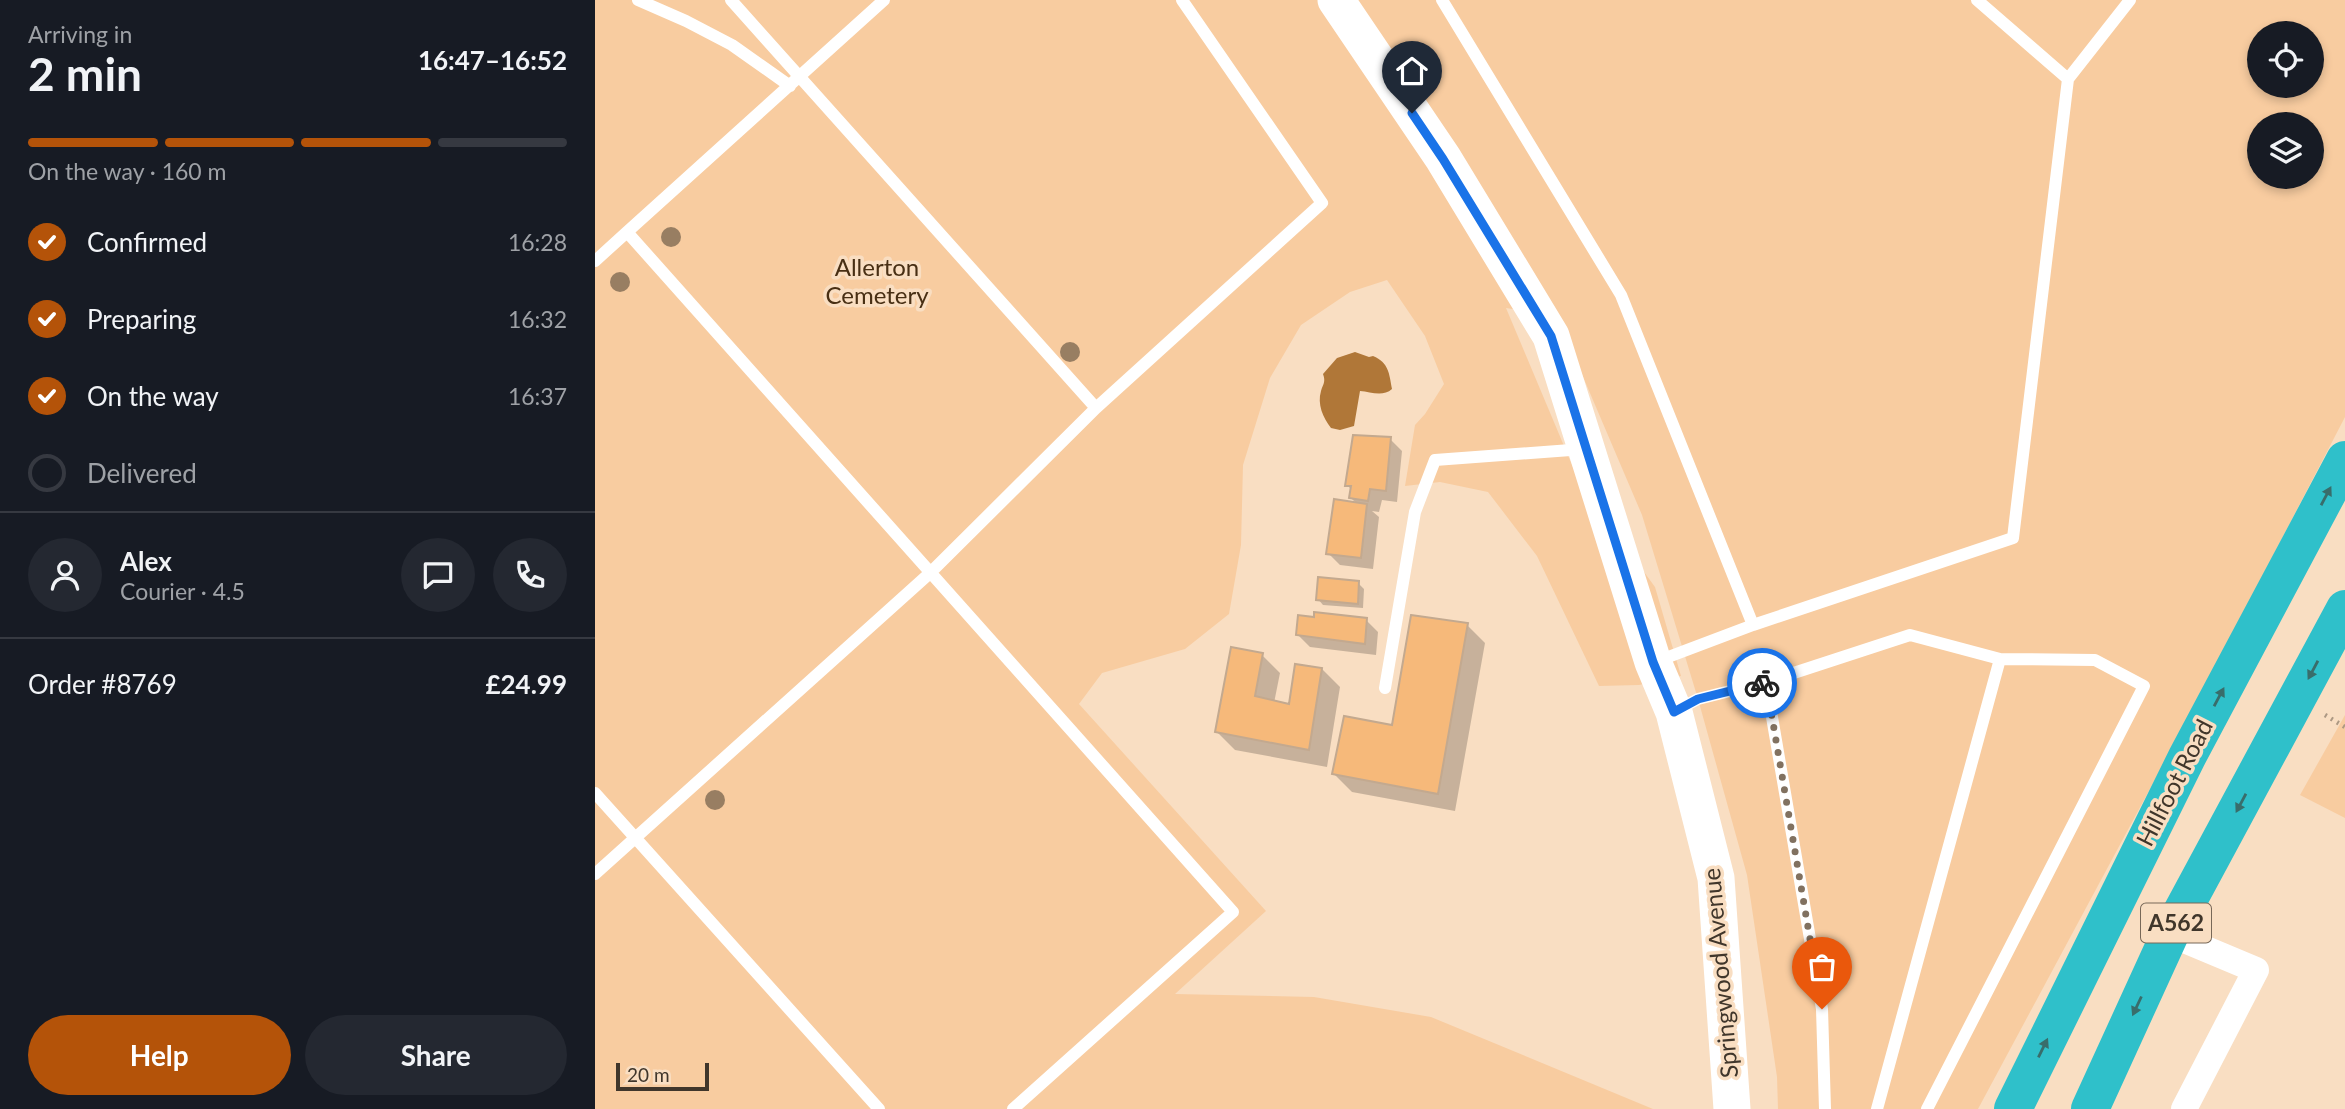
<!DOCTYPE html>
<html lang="en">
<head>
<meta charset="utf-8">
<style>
  body { margin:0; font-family:Lato,sans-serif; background:#242831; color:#f1f3f6; height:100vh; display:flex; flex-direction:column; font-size:26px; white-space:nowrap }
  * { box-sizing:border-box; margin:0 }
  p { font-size:23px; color:#9ea1a6 }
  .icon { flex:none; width:38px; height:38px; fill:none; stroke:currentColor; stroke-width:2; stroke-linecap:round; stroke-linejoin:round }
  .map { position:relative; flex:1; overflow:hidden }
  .side { display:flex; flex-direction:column; background:#171b24; width:595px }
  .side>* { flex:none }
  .fabs { position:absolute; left:1652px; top:21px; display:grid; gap:14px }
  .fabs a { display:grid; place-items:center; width:77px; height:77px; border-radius:50%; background:#171b24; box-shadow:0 4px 10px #0003; font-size:35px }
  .scale { position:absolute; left:21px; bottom:18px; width:93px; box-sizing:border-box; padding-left:7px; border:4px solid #40362b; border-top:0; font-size:19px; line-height:24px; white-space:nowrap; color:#40362b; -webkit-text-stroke:5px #f9dec2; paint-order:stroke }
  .pin { position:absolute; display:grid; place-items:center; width:60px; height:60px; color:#fff; margin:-72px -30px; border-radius:50% 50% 50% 0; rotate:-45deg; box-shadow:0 0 7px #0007 }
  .pin .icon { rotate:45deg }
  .courier { position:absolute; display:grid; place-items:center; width:70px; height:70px; margin:-35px; border:5px solid #1a73e8; border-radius:50%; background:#fff; color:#222; box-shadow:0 2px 9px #0007 }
  .headline em { font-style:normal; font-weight:700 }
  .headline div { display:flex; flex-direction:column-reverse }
  .headline { display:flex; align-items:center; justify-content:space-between; height:119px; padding:0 28px }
  h1 { font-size:46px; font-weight:700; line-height:52px }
  .bar { display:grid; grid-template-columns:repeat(4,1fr); gap:10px 7px; align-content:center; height:84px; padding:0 28px }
  .bar i { height:9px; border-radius:5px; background:#363941 }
  .bar .active { background:#b45309 }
  .bar p { grid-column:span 4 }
  .line { display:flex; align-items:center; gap:18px; padding:0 28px; border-top:2px solid #363941 }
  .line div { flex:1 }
  .round { display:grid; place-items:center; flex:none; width:74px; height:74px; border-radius:37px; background:#242831 }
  ol { padding:0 28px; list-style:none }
  li { display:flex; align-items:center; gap:21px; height:77px }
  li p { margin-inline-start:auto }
  li .icon { padding:7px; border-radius:50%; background:#b45309; color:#fff; stroke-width:4 }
  li:last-child { color:#9ea1a6 }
  li i { width:38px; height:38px; border:4px solid #363941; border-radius:50% }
  .button { display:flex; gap:14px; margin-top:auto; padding:14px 28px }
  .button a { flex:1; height:80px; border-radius:42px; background:#b45309; color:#fff; font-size:28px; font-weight:700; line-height:80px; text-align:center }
  .button a+a { background:#242831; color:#f1f3f6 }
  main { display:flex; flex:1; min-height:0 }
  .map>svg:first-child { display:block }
</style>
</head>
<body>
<main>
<section class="side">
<div class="headline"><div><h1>2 min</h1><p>Arriving in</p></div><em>16:47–16:52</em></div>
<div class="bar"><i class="active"></i><i class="active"></i><i class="active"></i><i></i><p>On the way · 160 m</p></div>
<ol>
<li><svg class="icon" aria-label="check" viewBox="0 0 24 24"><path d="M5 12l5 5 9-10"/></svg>Confirmed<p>16:28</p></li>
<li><svg class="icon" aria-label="check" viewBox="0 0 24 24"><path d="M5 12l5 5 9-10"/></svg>Preparing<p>16:32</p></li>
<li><svg class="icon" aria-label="check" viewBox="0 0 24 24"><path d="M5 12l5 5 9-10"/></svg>On the way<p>16:37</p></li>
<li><i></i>Delivered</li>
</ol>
<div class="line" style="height:126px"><a class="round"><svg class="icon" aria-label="person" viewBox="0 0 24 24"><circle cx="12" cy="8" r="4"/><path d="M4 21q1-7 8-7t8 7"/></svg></a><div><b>Alex</b><p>Courier · 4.5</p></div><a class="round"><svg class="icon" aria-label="chat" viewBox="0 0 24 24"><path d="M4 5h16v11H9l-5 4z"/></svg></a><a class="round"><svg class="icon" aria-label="phone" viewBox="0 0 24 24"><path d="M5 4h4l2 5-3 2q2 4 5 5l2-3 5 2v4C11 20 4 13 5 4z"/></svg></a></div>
<div class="line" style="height:91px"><div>Order #8769</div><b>£24.99</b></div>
<div class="button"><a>Help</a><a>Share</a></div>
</section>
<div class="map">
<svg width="1750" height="1109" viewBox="0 0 1750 1109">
  <rect width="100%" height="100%" fill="#f9dec2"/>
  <!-- green -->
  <path fill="#f8cca0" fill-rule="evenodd" d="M0,0H1750V417L1615,677L1383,1109H1183L1182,1077L1152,875L1103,699L1047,515L986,372L952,314L911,308L985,484L1060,587L1086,676L1044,685L1004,686L942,556L893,492L845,482L810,486L820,425L830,414L849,384L830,336L792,280L755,292L706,325L675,378L648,465L646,545L634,614L590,649L507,673L484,704L671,911L580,994L719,997L836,1017L1058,1109H0ZM1664,33H1717V86H1664ZM1664,124H1717V177H1664Z
    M1750,715V818L1705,795Z"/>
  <!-- water -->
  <path fill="#b07738" d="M760,352L774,357L778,356C794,363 794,373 797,389C788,397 776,392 765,391L759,426L745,430L736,428C728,418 722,404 726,391C728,384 731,382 728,374L742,358Z"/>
  <!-- shadow -->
  <path fill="#0003" d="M795,439L807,451L802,502L787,500L784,512L777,511L784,517L778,569L745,565L733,553L762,504L755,497L757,490L752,485Z
    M763,583L769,589L768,608L728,605L723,599Z
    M721,619L771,620L783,632L781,655L715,647L703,635Z
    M872,625L890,643L860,811L757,792L739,774L799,728Z
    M667,655L685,673L679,703L695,706L727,669L745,687L732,767L640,750L622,732Z"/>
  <!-- building -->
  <path fill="#f6b97a" stroke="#c3a98f" stroke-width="2" d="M758,435L796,437L791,491L775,489L773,501L754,498L756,486H750Z
    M739,499L772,504L766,558L731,554Z
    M723,577L764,581L763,604L721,600Z
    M719,612L772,618L770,644L701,635L703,615L719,617Z
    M816,615L873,623L843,794L737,774L749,716L797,725Z
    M636,647L668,653L660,696L694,704L700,664L727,668L714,750L620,732Z"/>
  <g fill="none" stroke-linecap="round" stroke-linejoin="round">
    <!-- path -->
    <path stroke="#ac9883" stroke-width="4.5" stroke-dasharray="2 5" stroke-linecap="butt" d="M1730,715L1750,727"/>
    <!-- lane -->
    <path stroke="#fff" stroke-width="12" d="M43,0L91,21L137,45L195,86
      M136,0L501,408
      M289,0L32,232L638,912L418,1109
      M847,0L1026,295L1158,625
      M1473,79L1535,0
      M0,261L32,232
      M1060,662L1158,625L1418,538L1473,79L1382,0
      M1171,682L1227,1009L1230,1109
      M790,688L820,512L840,460L989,449
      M1082,710L1103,699L1171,682L1315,635L1405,659L1500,660L1549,686L1332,1109
      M0,793L284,1109
      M0,874L335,573L501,408L727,203L587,0
      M1282,1109L1405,659"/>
    <!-- street -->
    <path stroke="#fff" stroke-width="26" d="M1575,934L1661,970L1589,1109"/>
    <!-- secondary -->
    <path stroke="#fff" stroke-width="37" d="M741,0L848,158L956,336L1058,662L1079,712L1121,878L1137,1109"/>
    <!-- highway -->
    <path stroke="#2fc0ca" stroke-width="38" d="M1418,1109L1592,757L1750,460
      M1495,1109L1575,934L1750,609"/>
  </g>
  <!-- trees -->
  <g fill="#987e62">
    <circle cx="76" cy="237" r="10"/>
    <circle cx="25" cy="282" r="10"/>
    <circle cx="475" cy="352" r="10"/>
    <circle cx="120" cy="800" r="10"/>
  </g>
  <!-- one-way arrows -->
  <defs><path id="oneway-solid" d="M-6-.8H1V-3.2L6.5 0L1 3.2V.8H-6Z" transform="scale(1.75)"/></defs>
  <g fill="#396d6b">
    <use href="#oneway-solid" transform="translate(1731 496) rotate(-62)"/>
    <use href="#oneway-solid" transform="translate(1718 670) rotate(118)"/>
    <use href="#oneway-solid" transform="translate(1624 697) rotate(-62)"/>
    <use href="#oneway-solid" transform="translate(1646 803) rotate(118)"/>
    <use href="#oneway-solid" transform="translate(1542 1006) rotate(115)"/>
    <use href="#oneway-solid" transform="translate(1448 1048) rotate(-64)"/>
  </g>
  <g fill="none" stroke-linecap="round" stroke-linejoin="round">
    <!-- done -->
    <path stroke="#817160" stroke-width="7" stroke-dasharray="0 12.6" d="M1167,683L1171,682L1227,1009"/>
    <!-- route -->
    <path stroke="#1a73e8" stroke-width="9" d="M817,113L848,159L956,336L1058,662L1079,712L1103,699L1167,683"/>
  </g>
  <g text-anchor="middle" stroke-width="7" stroke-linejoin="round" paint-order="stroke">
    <!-- shield labels -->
    <rect fill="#f9dec2" stroke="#786858" stroke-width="2" x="1546" y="903.5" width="70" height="39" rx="5"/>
    <g font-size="23" font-weight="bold" fill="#40362b">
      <text x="1581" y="931">A562</text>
    </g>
    <!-- park labels -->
    <g font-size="24" fill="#482f14" stroke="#f9dec2">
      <text x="282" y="276">Allerton<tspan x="282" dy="28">Cemetery</tspan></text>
    </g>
    <!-- street labels -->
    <g font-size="24" fill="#40362b" stroke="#f9dec2">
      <text transform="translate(1580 783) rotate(-63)" y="8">Hillfoot Road</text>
      <text transform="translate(1126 973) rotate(-95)" y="8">Springwood Avenue</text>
    </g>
  </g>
</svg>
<div class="fabs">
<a><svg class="icon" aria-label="locate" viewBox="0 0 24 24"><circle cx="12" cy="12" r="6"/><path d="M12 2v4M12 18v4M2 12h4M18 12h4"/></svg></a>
<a><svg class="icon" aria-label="layers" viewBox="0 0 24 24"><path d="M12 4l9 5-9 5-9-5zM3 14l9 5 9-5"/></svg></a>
</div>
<div class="scale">20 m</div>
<div class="pin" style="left:1227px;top:1009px;background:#ea580c"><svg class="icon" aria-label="bag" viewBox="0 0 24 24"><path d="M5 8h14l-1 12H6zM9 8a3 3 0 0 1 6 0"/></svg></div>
<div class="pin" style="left:817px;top:113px;background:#1f2937"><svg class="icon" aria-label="home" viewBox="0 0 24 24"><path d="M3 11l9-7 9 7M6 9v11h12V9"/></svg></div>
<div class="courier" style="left:1167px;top:683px"><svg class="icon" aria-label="bike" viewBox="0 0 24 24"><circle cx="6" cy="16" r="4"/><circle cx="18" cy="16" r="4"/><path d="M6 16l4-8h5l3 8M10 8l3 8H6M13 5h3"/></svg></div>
</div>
</main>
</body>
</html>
